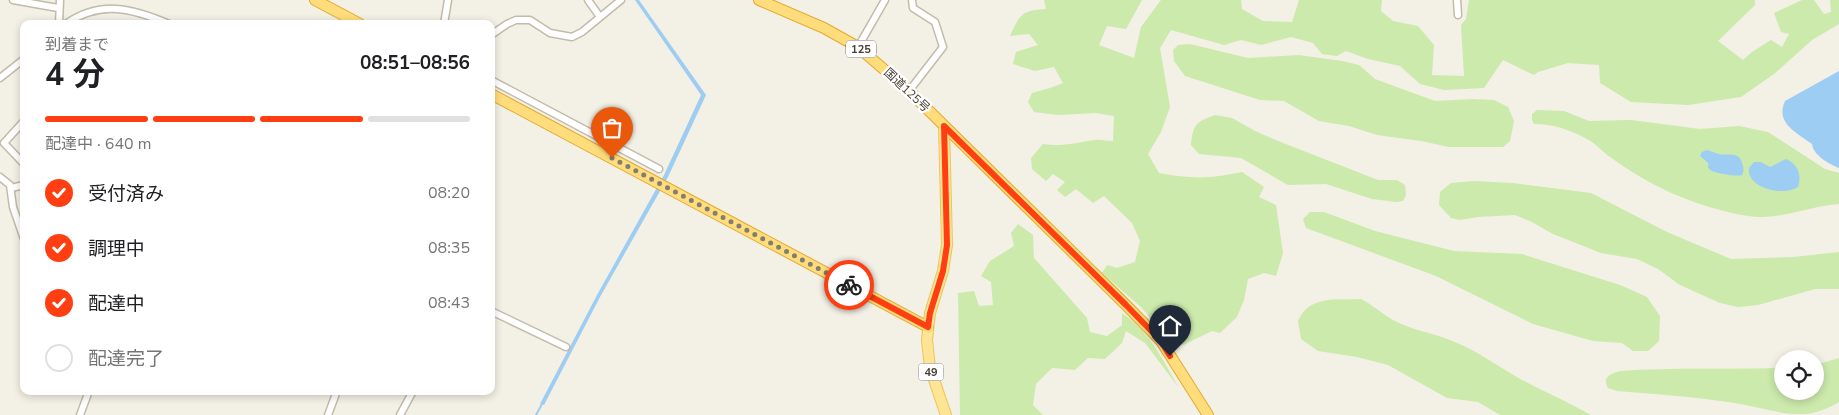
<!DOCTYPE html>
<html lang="ja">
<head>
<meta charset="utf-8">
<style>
  body { margin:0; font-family:"Nunito Sans","Noto Sans JP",sans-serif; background:#f2f2f2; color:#202124; height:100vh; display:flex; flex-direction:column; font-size:19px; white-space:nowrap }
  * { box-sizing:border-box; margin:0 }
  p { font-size:16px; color:#757577 }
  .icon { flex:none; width:28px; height:28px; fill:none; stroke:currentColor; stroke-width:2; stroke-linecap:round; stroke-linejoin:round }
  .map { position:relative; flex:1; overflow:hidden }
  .drawer { position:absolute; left:20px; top:20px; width:475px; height:375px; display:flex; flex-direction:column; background:#fff; border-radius:10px; box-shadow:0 2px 8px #0003 }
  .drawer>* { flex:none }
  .fabs { position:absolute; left:1774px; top:350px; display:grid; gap:10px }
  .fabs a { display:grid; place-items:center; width:50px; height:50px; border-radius:50%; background:#fff; box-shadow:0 2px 8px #0003; font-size:25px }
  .pin { position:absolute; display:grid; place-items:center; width:42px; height:42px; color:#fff; margin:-51px -21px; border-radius:50% 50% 50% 0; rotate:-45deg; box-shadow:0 0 5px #0007 }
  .pin .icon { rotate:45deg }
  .courier { position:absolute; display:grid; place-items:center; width:50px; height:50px; margin:-25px; border:4px solid #ff3f11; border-radius:50%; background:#fff; color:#222; box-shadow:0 1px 6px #0007 }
  .overview em { font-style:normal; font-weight:700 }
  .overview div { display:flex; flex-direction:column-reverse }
  .overview { display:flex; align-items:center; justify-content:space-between; height:85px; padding:0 25px }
  h1 { font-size:32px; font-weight:700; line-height:38px }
  .bar { display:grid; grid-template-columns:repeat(4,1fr); gap:8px 5px; align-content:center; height:60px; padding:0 25px }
  .bar i { height:6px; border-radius:4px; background:#e0e0e0 }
  .bar .selected { background:#ff3f11 }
  .bar p { grid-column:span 4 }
  ol { padding:0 25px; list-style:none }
  li { display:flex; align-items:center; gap:15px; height:55px }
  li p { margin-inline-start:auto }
  li .icon { padding:5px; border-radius:50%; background:#ff3f11; color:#fff; stroke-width:4 }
  li:last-child { color:#757577 }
  li i { width:28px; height:28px; border:2px solid #e0e0e0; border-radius:50% }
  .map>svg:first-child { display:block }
</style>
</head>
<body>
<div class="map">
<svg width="1839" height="415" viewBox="0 0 1839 415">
  <rect width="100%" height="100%" fill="#f3f0e5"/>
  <!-- green -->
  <path fill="#cbeaac" d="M1044,0H1142L1126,29L1107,26L1099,45L1134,58L1141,27L1161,0H1241L1242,9L1263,21L1292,22L1299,0H1382L1381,11L1393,21L1418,26L1434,45L1432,75L1464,76L1461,25L1466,19L1469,0H1755V5L1718,41L1743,60L1752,52L1771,40L1782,47L1789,34L1781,32L1774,13L1802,0H1814L1824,14L1831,12L1830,0H1839V24L1812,40L1774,74L1741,97L1688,105L1631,102L1600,83L1599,65L1568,63L1538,72L1534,75L1503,60L1484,88L1444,90L1420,84L1400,66L1368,59L1346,51L1337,56L1322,54L1313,43L1291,37L1261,45L1241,40L1224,45L1171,30L1160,48L1170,107L1161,132L1148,154L1159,173C1192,179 1209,179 1242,172L1264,187L1259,197L1276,205L1283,253L1276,276L1264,273L1248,279L1244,300L1237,317L1220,333L1212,331L1183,345L1168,339L1141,307L1102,273L1107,265L1117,268L1135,262L1140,241L1132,223L1104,196L1093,203L1076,189L1065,197L1057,190L1065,182L1053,174L1046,181L1032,169L1031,158L1043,144C1061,147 1076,143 1094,140C1100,139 1107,141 1113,141L1114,116L1096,113L1058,115L1034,112L1028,102L1032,93L1050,88L1063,83L1054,67L1035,71L1013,64L1016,52L1038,45L1029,34L1010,36C1019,15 1022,10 1046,9Z
    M1190,44L1248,58L1299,55L1342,61L1359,65L1375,79L1435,101L1473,99L1494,100L1508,107L1514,121L1510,141L1503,147H1449L1421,141L1377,135L1349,126L1319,121L1284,101L1260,100L1185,76L1174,61L1173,50L1178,45Z
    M1537,110L1564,111L1589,121L1631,120L1700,129L1739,126L1768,132L1825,169L1839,173V204C1813,206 1789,216 1764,217C1742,218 1700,205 1679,196C1660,189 1629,171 1613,159C1605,154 1599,147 1592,142C1574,131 1555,124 1534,124L1532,120V114Z
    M1215,115L1232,118L1255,131L1278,141L1378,180H1397L1405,185L1406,195L1403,201L1396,202L1372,199L1326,184L1288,185L1241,158L1199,154L1191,145C1193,124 1196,122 1215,115Z
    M1474,181L1512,183L1591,193L1667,232L1731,259L1794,257L1839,252V289H1815L1758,305L1738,307L1720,303L1680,285L1658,269L1637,259L1601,253L1553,234L1532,222L1515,215L1478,217L1460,220L1451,218L1439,205L1440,192L1451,183Z
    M1310,212H1324L1375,231L1454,251L1522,254L1620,285L1647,297L1660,316L1659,341L1648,351H1633L1622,343L1593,341L1533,324L1436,276L1306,228L1303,219Z
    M1018,224L1033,235L1034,258L1087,318L1090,332L1107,336L1122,325V313C1149,331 1163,360 1179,388L1145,343L1126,331L1122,343L1105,359L1088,358L1075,370L1052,368L1036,384L1033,405L1043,415H960L958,293L974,291L979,306L993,305L991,282L981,276L990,261L1014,246L1011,233Z
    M1361,299C1373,305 1382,314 1393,320C1413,331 1435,333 1455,342C1479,352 1499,367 1522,380C1545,392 1568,402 1591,415H1500L1478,402L1447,398L1388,365L1357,357L1318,351L1301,339L1298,321C1300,317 1302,313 1305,310C1318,296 1344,300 1361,299Z
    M1839,358V402C1829,408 1815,414 1803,414C1780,415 1757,406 1735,403C1696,397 1656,394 1617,391L1608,388C1602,377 1610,374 1620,371C1674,367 1728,370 1782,368V391H1815V365Z"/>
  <!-- water -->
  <path fill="#9ecdf3" d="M635,0H639L706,95L668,177L600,297L544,405L540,404L597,295L664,175L701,95Z
    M1839,71V168C1829,164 1813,155 1812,144C1796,132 1775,123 1785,101Z
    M1707,150C1711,151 1714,153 1719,154C1728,156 1739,151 1742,163C1744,168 1744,171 1742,175C1737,177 1712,173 1709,169C1705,163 1712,167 1706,161C1704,159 1702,158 1700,156L1702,152Z
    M1786,159C1798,164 1802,175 1798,187C1784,197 1746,188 1749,168L1754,162H1761L1770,167Z"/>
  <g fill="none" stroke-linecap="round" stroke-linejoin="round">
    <!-- stream -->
    <path stroke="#9ecdf3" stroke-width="2" d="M536,415L542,404"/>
    <defs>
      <path id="minor" d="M13,0L58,8
        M588,0L600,17
        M1457,0L1458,15
        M59,24L60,0
        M66,24C100,0 132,8 169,24
        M444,24L448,0
        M491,35L507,24L516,20H530L550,33L572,37L582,32L621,0
        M858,47L885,0
        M0,78L24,59
        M491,80L659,169
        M909,91L943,47L935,22L913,8L912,0
        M24,121L4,143L24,164
        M0,177L10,185L13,207L24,239
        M11,188L24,185
        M491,311L566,347
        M80,415L89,391
        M328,415L337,391
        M400,415L413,391"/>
      <path id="primary" d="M944,126L947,245L943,271L930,313L927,340L930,368L946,415"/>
      <path id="trunk" d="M315,0L360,24
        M759,0L824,28L858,47L909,91L1126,305L1161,341L1208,415
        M491,94L928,327"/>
    </defs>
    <!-- minor casing -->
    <use href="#minor" stroke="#c2bbaa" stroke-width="9"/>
    <!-- primary casing -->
    <use href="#primary" stroke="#e9c55d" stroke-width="12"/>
    <!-- trunk casing -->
    <use href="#trunk" stroke="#e4aa2e" stroke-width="12"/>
    <!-- minor -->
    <use href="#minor" stroke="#fff" stroke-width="6"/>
    <!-- primary -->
    <use href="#primary" stroke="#ffe593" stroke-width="10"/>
    <!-- trunk -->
    <use href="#trunk" stroke="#ffdc7c" stroke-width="10"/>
  </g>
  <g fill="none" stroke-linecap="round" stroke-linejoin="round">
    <!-- done -->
    <path stroke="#837e72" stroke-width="5" stroke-dasharray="0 9" d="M612,158L849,285"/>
    <!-- route -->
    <path stroke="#ff3f11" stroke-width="6" d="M849,285L928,327L930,313L943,271L947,245L944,126L1126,305L1161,341L1170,356"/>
  </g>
  <g text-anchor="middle" stroke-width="4.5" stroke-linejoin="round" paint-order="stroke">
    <!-- shield labels -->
    <g fill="#fff" stroke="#7e7971" stroke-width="1">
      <rect x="846" y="40.5" width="30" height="17" rx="4"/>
      <rect x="918.5" y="363.5" width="25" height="17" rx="4"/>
    </g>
    <g font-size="11" font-weight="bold" fill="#464034">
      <text x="861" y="53">125</text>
      <text x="931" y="376">49</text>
    </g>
    <!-- street labels -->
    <g font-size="12" fill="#464034" stroke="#fff">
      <text transform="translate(907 90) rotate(43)" y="4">国道125号</text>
    </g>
  </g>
</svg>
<div class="fabs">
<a><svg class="icon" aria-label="locate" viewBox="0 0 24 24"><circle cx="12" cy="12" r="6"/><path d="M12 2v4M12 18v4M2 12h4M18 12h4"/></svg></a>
</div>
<div class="pin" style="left:612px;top:158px;background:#ea580c"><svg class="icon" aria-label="bag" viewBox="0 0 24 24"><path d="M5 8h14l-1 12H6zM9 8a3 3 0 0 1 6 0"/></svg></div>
<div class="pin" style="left:1170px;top:356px;background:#1f2937"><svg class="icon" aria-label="home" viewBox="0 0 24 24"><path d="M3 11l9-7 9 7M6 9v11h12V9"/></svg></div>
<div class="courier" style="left:849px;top:285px"><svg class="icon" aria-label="bike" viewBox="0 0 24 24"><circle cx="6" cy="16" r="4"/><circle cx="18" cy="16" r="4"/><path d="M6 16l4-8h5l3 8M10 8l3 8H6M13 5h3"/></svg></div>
<section class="drawer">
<div class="overview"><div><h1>4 分</h1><p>到着まで</p></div><em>08:51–08:56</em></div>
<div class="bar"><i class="selected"></i><i class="selected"></i><i class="selected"></i><i></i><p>配達中 · 640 m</p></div>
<ol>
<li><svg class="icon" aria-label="check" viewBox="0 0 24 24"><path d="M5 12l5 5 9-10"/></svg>受付済み<p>08:20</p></li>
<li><svg class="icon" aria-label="check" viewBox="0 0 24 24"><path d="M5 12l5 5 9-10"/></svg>調理中<p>08:35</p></li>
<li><svg class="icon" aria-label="check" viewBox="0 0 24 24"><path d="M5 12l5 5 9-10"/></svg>配達中<p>08:43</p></li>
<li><i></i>配達完了</li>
</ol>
</section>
</div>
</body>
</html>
